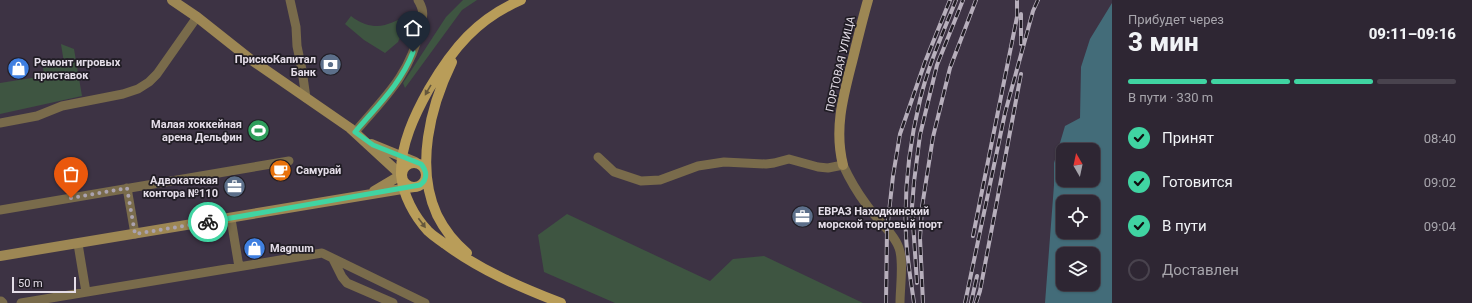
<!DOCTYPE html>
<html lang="ru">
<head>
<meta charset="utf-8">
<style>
  body { margin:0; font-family:Roboto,sans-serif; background:#3a323f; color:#f1f3f6; height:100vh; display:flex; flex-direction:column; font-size:15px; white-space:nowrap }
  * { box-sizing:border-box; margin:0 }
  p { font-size:13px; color:#a7a5ac }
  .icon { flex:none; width:22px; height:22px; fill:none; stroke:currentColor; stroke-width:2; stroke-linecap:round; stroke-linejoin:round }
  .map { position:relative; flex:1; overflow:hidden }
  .sheet { display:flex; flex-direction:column; background:#2e2633; width:360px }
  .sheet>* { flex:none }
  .needle { width:26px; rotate:351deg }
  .tools { position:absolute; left:1056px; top:143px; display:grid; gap:8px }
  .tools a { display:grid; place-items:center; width:44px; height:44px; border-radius:8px; background:#2e2633; box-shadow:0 1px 3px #0004,0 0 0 1px #49434e; font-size:20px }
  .scale { position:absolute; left:12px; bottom:10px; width:64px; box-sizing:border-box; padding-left:4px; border:2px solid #e4dde8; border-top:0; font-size:11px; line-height:14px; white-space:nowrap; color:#e4dde8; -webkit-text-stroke:3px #211d25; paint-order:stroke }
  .pin { position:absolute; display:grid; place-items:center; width:34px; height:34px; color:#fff; margin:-41px -17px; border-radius:50% 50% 50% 0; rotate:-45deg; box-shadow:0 0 4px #0007 }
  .pin .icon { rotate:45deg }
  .courier { position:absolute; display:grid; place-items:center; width:40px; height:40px; margin:-20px; border:3px solid #40d4a2; border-radius:50%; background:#fff; color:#222; box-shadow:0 1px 5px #0007 }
  .overview em { font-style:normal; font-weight:800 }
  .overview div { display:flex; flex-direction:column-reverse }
  .overview { display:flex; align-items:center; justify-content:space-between; height:68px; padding:0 16px }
  h1 { font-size:26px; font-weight:800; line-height:30px }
  .bar { display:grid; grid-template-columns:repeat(4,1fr); gap:6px 4px; align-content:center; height:48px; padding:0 16px }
  .bar i { height:5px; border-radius:3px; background:#49434e }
  .bar .active { background:#40d4a2 }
  .bar p { grid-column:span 4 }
  ol { padding:0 16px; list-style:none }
  li { display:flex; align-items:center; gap:12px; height:44px }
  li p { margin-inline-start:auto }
  li .icon { padding:4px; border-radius:50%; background:#40d4a2; color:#111; stroke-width:4 }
  li:last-child { color:#a7a5ac }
  li i { width:22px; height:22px; border:2px solid #49434e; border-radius:50% }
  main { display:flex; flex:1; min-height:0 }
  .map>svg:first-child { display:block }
</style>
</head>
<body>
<main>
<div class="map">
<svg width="1112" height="303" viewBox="0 0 1112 303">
  <rect width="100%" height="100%" fill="#3d3344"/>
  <!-- green -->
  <path fill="#3e5541" d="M463,0H477L462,10L405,88L403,83L446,17Z
    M351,16C356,20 360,22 365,24C384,30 392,21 409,16L398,42L385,53L364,40L345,24Z
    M61,44L74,49L82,96L0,114V83L44,76L43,67L64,63Z
    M567,214L710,281L733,259L764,256L863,303H615L544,272L538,235Z"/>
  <!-- water -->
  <path fill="#436c79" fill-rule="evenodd" d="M1112,3V303H1045L1054,185V163L1065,126L1080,118L1081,67L1090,39ZM1063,150H1093V180H1063ZM1063,202H1093V232H1063ZM1063,254H1093V284H1063Z"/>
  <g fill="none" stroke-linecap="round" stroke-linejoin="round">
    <!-- street -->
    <path stroke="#796b4b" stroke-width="9" d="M290,0L296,27L297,46L302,70L306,98
      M0,123L37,116L62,106L123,94L138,89L149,82L157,74L197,17
      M355,132C384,98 410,75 420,29C423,17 425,11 418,0
      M598,157L614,172L641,181L660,180L698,166L724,162L766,164L774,163L789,159L818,167L828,168L843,165C849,178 857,192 866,204C875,218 894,233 899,248C904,261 900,288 900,303
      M127,188L135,234
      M0,210L289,161
      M231,219L239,267
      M78,244L86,292
      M333,259L342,277L347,283L393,303
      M1,301L3,303
      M21,303L322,253L425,303"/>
    <!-- secondary -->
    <path stroke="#9d8754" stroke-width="10" d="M172,0L197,17L250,59L350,128L401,175L374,191
      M371,144L415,162
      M843,165C834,129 843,97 852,62C857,42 862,21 868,0
      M0,256L414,187"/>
    <!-- primary -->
    <path stroke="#b99d59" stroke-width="10" d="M521,0C477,19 453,48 429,89C415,114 400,145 401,175C403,195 414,216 428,231C433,236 440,240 445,244C480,270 520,287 561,303
      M452,62C430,107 415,167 437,215C444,229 455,243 467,253
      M402 175a12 12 0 1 1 24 0a12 12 0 1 1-24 0Z"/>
    <defs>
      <path id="rail" d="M1021,44V14
        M973,236L1017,17V0
        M917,283L912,207L914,182L920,135L937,65L963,0
        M886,303L887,230L893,176L900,134L925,62L950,0
        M914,303C911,281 907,259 906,236C904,191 909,145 920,100C928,66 943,33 956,0
        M923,303L920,238L922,207L933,137L950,68L976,0
        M965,303L1005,113L1033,11L1038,0
        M971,303L977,276
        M976,303L980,291L1021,74"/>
    </defs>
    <!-- rail casing -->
    <use href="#rail" stroke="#b7afbc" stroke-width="4"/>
    <!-- rail -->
    <use href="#rail" stroke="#211d25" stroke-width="2.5" stroke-dasharray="8" stroke-linecap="butt"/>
  </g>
  <!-- one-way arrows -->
  <defs><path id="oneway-solid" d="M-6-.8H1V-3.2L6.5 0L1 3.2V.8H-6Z"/></defs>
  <g fill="#65573c">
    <use href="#oneway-solid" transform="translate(428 90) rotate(120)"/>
    <use href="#oneway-solid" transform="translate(422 223) rotate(53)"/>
  </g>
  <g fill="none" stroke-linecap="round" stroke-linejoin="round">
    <!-- done -->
    <path stroke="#aaa2af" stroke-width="4" stroke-dasharray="0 7.2" d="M71,198L127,188L135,234L208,222"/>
    <!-- route -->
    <path stroke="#40d4a2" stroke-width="5" d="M208,222L420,185C428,179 427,171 421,164L373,145L355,132C376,107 401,84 413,52"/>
  </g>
  <!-- icons -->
  <defs>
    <symbol id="bank-disc" viewBox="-11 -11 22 22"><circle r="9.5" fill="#5c6f8a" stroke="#211d25"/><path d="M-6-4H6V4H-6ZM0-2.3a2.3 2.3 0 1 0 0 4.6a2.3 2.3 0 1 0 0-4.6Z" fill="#fff"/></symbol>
    <symbol id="shop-disc" viewBox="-11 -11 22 22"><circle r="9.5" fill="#3f7fe0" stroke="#211d25"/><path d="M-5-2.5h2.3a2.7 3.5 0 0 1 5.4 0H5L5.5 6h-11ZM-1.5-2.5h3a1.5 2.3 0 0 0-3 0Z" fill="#fff"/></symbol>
    <symbol id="stadium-disc" viewBox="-11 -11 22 22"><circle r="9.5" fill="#2e9e5b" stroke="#211d25"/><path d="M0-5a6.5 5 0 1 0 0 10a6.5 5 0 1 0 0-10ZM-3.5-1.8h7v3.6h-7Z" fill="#fff"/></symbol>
    <symbol id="cafe-disc" viewBox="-11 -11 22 22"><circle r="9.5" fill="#e8710a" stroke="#211d25"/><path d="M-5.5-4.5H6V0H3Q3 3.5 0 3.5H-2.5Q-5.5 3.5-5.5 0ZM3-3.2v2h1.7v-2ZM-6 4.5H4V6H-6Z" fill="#fff"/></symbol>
    <symbol id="office-disc" viewBox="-11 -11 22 22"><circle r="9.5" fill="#5c6f8a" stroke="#211d25"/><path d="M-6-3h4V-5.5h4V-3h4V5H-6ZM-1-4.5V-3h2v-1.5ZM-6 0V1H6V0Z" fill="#fff"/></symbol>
  </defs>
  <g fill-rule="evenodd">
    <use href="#bank-disc" x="318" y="52" width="25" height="25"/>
    <use href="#shop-disc" x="6" y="56" width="25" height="25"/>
    <use href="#stadium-disc" x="246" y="118" width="25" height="25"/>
    <use href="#cafe-disc" x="268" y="158" width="25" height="25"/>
    <use href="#office-disc" x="222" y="174" width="25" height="25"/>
    <use href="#office-disc" x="790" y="204" width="25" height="25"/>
    <use href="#shop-disc" x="242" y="236" width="25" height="25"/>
  </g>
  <g text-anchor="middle" stroke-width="3.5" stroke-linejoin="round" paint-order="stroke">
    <!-- poi labels -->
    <g font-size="11" font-weight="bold" fill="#e4dde8" stroke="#211d25" text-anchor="start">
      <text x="316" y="63" text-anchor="end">ПрискоКапитал<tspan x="316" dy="13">Банк</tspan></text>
      <text x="34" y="66">Ремонт игровых<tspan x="34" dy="13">приставок</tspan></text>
      <text x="242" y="128" text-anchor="end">Малая хоккейная<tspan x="242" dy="13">арена Дельфин</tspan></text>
      <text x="296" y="174">Самурай</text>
      <text x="218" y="184" text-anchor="end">Адвокатская<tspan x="218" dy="13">контора №110</tspan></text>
      <text x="818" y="215">ЕВРАЗ Находкинский<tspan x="818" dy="13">морской торговый порт</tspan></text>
      <text x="270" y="252">Magnum</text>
    </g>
    <!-- street labels -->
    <g font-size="11" fill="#e4dde8" stroke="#211d25">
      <text transform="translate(840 64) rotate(-77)" y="4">ПОРТОВАЯ УЛИЦА</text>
    </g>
  </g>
</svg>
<div class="tools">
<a><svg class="needle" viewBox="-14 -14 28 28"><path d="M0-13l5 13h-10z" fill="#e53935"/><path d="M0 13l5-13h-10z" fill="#a7a5ac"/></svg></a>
<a><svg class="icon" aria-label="locate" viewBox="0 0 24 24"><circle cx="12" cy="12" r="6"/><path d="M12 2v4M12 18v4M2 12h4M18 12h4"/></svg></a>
<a><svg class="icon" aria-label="layers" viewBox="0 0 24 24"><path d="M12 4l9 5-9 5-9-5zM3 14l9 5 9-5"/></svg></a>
</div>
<div class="scale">50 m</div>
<div class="pin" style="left:71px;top:198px;background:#ea580c"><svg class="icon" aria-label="bag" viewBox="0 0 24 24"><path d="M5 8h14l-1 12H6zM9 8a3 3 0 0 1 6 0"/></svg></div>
<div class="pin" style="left:413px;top:52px;background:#1f2937"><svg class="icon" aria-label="home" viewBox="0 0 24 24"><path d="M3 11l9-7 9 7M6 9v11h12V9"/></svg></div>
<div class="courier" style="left:208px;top:222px"><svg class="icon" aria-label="bike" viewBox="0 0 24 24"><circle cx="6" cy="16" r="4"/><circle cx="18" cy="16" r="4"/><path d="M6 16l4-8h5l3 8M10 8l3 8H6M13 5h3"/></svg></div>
</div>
<section class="sheet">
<div class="overview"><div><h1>3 мин</h1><p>Прибудет через</p></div><em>09:11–09:16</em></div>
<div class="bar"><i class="active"></i><i class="active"></i><i class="active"></i><i></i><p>В пути · 330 m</p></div>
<ol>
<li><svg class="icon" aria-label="check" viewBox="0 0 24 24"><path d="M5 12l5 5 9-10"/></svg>Принят<p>08:40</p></li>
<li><svg class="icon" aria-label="check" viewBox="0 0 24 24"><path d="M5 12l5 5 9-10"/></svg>Готовится<p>09:02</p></li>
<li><svg class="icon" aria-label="check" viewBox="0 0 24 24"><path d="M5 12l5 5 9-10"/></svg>В пути<p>09:04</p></li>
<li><i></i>Доставлен</li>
</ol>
</section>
</main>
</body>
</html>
